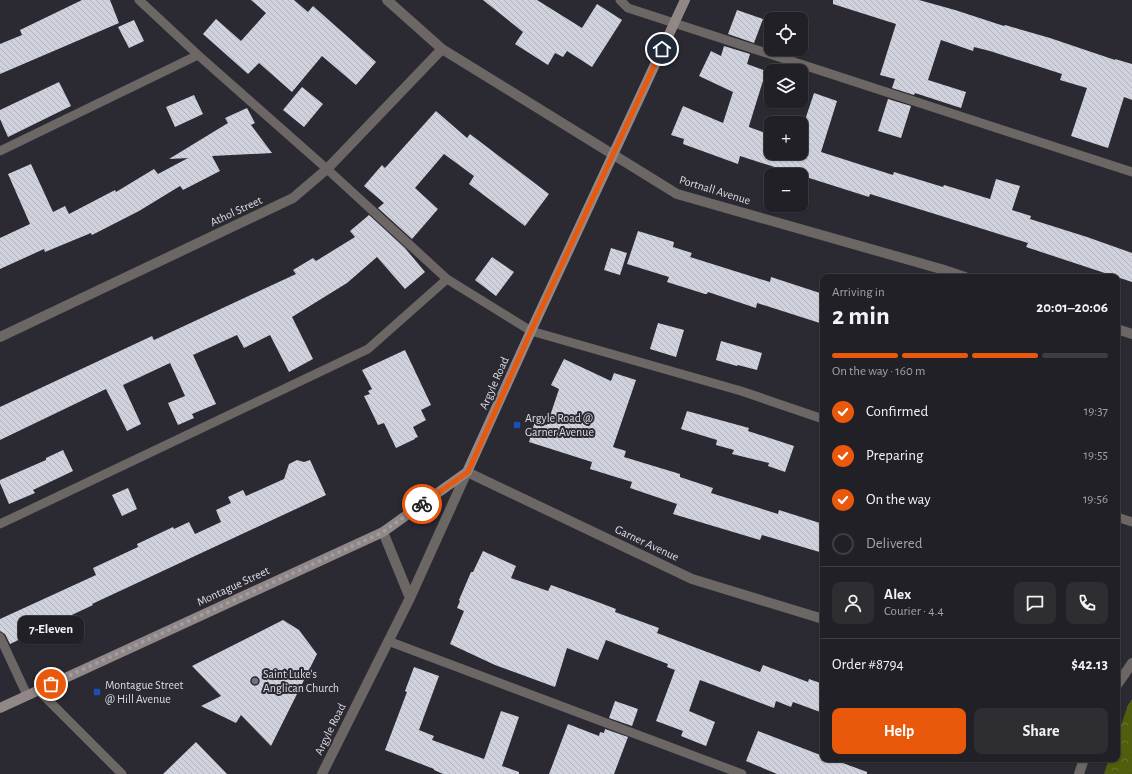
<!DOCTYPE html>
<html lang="en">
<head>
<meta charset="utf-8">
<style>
  body { margin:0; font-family:"Alegreya Sans",sans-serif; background:#2d2d32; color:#f1f3f6; height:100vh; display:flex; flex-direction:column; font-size:15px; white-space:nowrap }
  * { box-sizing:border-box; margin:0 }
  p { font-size:13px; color:#a2a3a7 }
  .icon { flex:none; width:22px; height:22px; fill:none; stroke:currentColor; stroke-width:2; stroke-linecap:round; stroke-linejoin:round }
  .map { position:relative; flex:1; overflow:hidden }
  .panel { position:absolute; left:820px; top:274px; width:300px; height:488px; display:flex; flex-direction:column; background:#202026; border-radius:8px; box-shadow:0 1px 3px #0004,0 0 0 1px #3d3e43 }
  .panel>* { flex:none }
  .fabs { position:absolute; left:764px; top:12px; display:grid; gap:8px }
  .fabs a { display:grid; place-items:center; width:44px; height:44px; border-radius:8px; background:#202026; box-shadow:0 1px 3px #0004,0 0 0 1px #3d3e43; font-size:20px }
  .pin { position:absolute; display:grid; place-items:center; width:34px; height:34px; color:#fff; margin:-17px; border:2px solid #fff; border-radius:50%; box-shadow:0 1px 4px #0007 }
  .courier { position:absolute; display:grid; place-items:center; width:40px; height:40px; margin:-20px; border:3px solid #ea580c; border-radius:50%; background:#fff; color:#222; box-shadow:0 1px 5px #0007 }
  .bubble { position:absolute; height:28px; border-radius:8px; background:#202026; box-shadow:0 1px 3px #0004,0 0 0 1px #3d3e43; font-size:13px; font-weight:600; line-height:28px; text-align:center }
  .overview em { font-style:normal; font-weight:600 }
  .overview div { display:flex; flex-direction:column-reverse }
  .overview { display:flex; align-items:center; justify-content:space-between; height:68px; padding:0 12px }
  h1 { font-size:26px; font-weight:600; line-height:30px }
  .bar { display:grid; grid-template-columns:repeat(4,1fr); gap:6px 4px; align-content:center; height:48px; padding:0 12px }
  .bar i { height:5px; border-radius:3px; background:#3d3e43 }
  .bar .current { background:#ea580c }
  .bar p { grid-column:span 4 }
  .line { display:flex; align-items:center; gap:10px; padding:0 12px; border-top:1px solid #3d3e43 }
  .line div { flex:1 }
  .round { display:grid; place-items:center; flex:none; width:42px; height:42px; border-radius:8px; background:#2d2d32 }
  ol { padding:0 12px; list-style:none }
  li { display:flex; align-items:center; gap:12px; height:44px }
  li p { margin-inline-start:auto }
  li .icon { padding:4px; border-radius:50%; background:#ea580c; color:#fff; stroke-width:4 }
  li:last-child { color:#a2a3a7 }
  li i { width:22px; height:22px; border:2px solid #3d3e43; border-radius:50% }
  .primary-button { display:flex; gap:8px; margin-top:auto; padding:8px 12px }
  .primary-button a { flex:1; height:46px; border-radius:8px; background:#ea580c; color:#fff; font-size:16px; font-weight:600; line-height:46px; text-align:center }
  .primary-button a+a { background:#2d2d32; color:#f1f3f6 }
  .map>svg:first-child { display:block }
</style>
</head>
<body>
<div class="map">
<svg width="1132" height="774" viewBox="0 0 1132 774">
  <defs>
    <pattern id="park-crowns" width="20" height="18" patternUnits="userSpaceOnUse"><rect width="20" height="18" fill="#4f5d0d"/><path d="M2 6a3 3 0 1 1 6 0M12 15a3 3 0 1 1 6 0" fill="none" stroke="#687430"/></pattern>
    <pattern id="building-back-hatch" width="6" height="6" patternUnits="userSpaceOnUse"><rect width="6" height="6" fill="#cfd1dc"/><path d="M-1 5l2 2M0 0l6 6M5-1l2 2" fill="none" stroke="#b3b4be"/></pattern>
  </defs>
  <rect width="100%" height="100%" fill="#2b2a33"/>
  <!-- park -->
  <path fill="url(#park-crowns)" d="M1132,699V774H1104L1109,759H1117V737L1128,705Z"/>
  <!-- building -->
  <path fill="url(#building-back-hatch)" d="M82,0H110L119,23L0,74V44L22,35L20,30Z
    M251,0H294L308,12L313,6L376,62L356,85L322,56L292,92L259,63L248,74L203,34L216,19L241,41L266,13Z
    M483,0H537L582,28L597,4L622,20L592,67L567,51L563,57L555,53L548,65L515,44L523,32Z
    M833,0H919L955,10L1004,26L1005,25L1050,38L1115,60V59L1132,64V100L1124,97L1108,148L1071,136L1087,88L1060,80L1062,74L990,51L974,47L973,51L941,40L928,80L966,92L961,108L915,93L914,95L892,88L895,79L880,75L896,24L833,4Z
    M737,10L763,19L754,43L728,34Z
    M134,20L144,41L129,48L118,27Z
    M724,46L750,54L747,64L766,71L749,126V127L771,135V153H801V132L814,93L837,101L821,152L893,175L894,172L943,187L944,185L990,199L996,179L1020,186L1012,210L1031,216L1030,219L1087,237L1132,253V282L1026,247L1028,243L935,214L870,194L869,197L740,156L738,164L683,144L684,139L671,135L683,106L723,123L733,92L699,76L711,51L721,56Z
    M59,82L71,106L8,137L0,119V110Z
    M302,87L323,104L304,127L283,110Z
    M194,95L203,114L175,127L166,107Z
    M888,99L911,106L901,138L878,131Z
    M247,108L255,123L251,125L272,153L212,156L220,171L183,190L180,186L139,211L92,235L91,233L45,252L44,249L0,269V238L30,224L8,174L31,164L53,212L65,206L69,214L115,190L116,192L154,169L158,174L188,158L169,159L228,123L225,118Z
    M436,111L467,138L470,134L549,194L525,226L469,184L474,176L444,154L415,188L438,209L412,239L378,208L384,203L364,186L382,165L385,168Z
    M369,215L405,248L425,272L405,289L377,257L347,283L292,317L313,359L289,372L270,335L244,348L237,335L193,355L216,404L192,414L194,418L178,425L168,403L185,396L170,363L123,385L141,424L127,431L106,389L0,440V407L152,336L154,340L296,274L293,270L313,258L316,261L355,237L350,231Z
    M638,231L674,242L673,247L692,253L690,257L770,282L771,277L823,294V324L757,303L756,308L708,292L707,294H705L667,282L669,277L627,264Z
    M611,248L627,253L620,275L604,270Z
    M492,257L514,272L496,296L475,280Z
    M658,323L684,330L676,357L650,349Z
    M721,341L762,353L757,370L738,365L737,366L716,360Z
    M405,350L431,405L421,410L426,420L413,427L418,437L415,438V439L396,448L384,423L378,425L364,396L370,394L368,391L372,389L362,370Z
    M564,359L611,381L614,373L636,380L613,447L626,451L624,457L680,474V477L713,488L711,493L778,514L779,510L823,524V553L762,535L760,540L673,514L677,504L630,488L632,482L590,469L592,462L529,442L535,421L547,425L559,389L551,385Z
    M687,411L749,428L748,431L794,446L785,472L768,466L769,463L732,454L734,450L716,445L717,440L681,429Z
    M63,450L73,471L33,490L35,493L9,504L0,483V480L46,460V458Z
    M297,460L304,462L310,460L326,495L92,604L93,605L10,644L5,634L0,631V619L96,575L93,568L138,547L137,544L173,527L174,529L189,522L195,534L221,522L216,510L231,503L228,497L243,490L246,496L284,479L289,464Z
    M128,488L137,509L122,516L112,495Z
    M483,551L516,566L511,578L548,591L551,585L595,601L616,609L615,612L659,628L657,633L760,672L763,665L808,682L809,679L823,684V713L793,702L791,707L776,701L774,708L700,680L689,711L715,722L706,746L681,736L683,731L656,721L675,670L667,667L668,664L606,640L598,660L567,648L555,687L495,665L450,644L464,611L457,608L460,601L459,600L471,572H473Z
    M283,620L299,630L317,654L271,746L241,715L236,723L201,706L221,696L192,666Z
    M414,667L439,676L419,730L434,736L432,740L484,759L501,711L519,717L502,766L519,772V774H443L434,770V769L385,750L407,692L405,691Z
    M615,701L638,709L632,726L609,718Z
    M568,724L599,736L600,732L604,733L605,729L628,737L614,774H549Z
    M758,731L823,756V759H832L867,772V774H777L746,761Z
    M196,742L227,774H163Z"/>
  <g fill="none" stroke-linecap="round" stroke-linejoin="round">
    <!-- lane -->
    <path stroke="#6c6665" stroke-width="9" d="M139,0L198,55L327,169L447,279L531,331L741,391L823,419
      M620,0L628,8L1132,172
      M0,151L198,55
      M1117,517L1132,522
      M0,524L368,349L447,279
      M0,637L27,695
      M388,641L742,774
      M38,690L122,774"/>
    <!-- street -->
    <path stroke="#6c6665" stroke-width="10" d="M387,0L442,49L677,194L941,269L965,277
      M1117,329L1132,334
      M0,337L293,198L327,169L442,49
      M383,532L410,598
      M1117,685L1132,663
      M322,774L410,598L467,472L692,579L823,619
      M1079,774L1084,759"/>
    <!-- secondary -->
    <path stroke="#908786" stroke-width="10" d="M0,708L383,532L467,472L531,331L685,0"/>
  </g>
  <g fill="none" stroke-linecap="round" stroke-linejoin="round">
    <!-- done -->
    <path stroke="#9f9ea5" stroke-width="4" stroke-dasharray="0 7.2" d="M51,684L383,532L422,504"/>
    <!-- route -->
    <path stroke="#ea580c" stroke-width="5" d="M422,504L468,472L531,331L662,49"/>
  </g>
  <!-- markers -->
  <g fill="#1a4fb4" stroke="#2b2a33" stroke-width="1.5">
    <rect x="513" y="421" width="8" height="8" rx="2"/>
    <rect x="93" y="688" width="8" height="8" rx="2"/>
  </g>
  <circle fill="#6b7280" stroke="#2b2a33" stroke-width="1.5" cx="255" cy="681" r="4"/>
  <g text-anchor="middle" stroke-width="4" stroke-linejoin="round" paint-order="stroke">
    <!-- street labels -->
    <g font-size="12" fill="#dddde3" stroke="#2b2a33">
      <text transform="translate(715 190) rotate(17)" y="4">Portnall Avenue</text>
      <text transform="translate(236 211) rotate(-25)" y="4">Athol Street</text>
      <text transform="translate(494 383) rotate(-66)" y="4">Argyle Road</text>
      <text transform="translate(647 543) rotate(25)" y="4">Garner Avenue</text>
      <text transform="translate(233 586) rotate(-25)" y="4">Montague Street</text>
      <text transform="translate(330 729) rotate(-64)" y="4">Argyle Road</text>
    </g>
    <!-- poi labels -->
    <g font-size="12" fill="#dddde3" stroke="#2b2a33" text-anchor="start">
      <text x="525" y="422">Argyle Road @<tspan x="525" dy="14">Garner Avenue</tspan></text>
      <text x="263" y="678">Saint Luke's<tspan x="263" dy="14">Anglican Church</tspan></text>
      <text x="105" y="689">Montague Street<tspan x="105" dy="14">@ Hill Avenue</tspan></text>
    </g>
  </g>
</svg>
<div class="fabs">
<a><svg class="icon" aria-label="locate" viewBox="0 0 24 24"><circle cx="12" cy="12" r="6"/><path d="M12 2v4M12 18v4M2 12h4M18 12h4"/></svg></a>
<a><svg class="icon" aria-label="layers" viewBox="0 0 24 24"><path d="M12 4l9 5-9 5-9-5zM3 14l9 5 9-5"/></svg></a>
<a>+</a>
<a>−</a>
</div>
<div class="pin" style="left:51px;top:684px;background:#ea580c"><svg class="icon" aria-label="bag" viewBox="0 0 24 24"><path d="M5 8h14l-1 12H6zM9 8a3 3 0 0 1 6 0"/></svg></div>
<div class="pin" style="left:662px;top:49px;background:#1f2937"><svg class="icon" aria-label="home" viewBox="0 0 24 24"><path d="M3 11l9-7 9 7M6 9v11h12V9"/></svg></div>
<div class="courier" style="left:422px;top:504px"><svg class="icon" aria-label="bike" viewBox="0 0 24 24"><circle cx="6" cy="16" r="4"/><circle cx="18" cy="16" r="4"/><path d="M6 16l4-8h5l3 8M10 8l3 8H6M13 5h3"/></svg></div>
<div class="bubble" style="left:18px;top:616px;width:66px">7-Eleven</div>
<section class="panel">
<div class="overview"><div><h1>2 min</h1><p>Arriving in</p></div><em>20:01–20:06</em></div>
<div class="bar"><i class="current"></i><i class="current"></i><i class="current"></i><i></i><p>On the way · 160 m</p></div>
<ol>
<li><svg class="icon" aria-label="check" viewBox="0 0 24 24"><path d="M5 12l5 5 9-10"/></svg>Confirmed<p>19:37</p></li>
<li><svg class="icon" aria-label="check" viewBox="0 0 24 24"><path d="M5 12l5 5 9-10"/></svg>Preparing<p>19:55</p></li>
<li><svg class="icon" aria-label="check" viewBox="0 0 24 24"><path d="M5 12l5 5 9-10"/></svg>On the way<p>19:56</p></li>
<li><i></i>Delivered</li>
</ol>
<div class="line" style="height:72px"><a class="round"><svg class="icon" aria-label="person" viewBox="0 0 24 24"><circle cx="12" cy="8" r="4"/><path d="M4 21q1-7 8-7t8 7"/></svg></a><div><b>Alex</b><p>Courier · 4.4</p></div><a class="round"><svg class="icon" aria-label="chat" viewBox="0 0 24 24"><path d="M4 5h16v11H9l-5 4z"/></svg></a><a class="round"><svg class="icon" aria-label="phone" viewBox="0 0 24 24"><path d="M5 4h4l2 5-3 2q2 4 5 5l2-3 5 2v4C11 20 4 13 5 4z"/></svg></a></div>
<div class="line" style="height:52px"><div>Order #8794</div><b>$42.13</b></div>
<div class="primary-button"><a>Help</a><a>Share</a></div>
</section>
</div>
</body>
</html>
